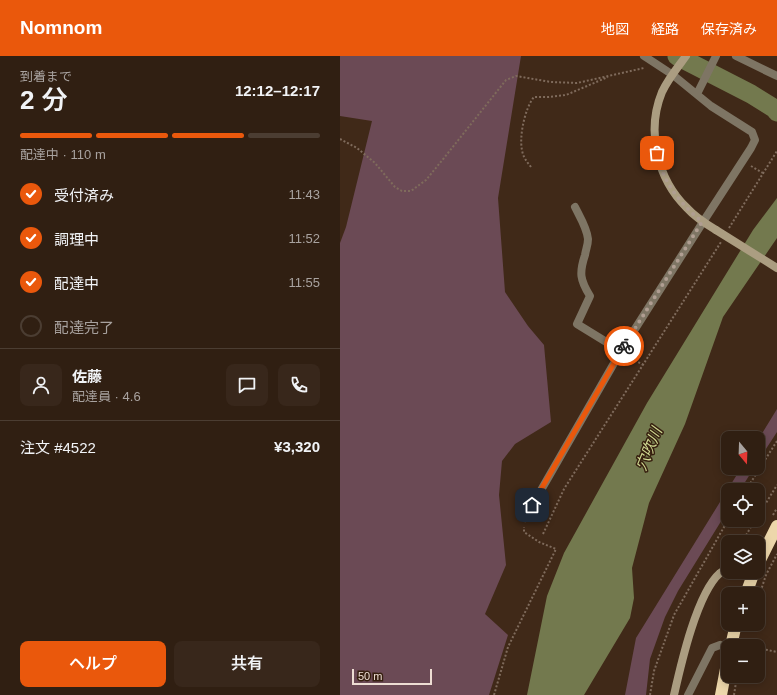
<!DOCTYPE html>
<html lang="ja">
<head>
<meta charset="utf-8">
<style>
  body { margin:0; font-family:Arial,"Noto Sans JP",sans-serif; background:#38271b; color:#f1f3f6; height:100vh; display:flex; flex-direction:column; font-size:15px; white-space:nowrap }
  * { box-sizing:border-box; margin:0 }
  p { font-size:13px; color:#a8a29f }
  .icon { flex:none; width:22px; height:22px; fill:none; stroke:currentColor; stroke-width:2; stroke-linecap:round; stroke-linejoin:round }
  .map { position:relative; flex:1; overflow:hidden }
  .sheet { display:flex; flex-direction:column; background:#301f12; width:340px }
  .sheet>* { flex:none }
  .needle { width:26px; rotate:161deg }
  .tools { position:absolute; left:381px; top:375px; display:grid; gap:8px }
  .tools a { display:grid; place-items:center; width:44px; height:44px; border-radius:8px; background:#301f12; box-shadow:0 2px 10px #0003,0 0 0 1px #4b3d32; font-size:20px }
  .scale { position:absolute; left:12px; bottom:10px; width:80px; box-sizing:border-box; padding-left:4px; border:2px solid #edddd3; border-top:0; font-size:11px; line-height:14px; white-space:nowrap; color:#edddd3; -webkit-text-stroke:3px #361f0f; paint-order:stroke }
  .pin { position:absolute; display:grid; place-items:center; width:34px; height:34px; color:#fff; margin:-17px; border-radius:8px; box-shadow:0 2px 6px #0006 }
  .courier { position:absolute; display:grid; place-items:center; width:40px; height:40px; margin:-20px; border:3px solid #ea580c; border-radius:50%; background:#fff; color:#222; box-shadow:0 1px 5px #0007 }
  .headline em { font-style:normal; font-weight:600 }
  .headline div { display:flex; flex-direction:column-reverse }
  .headline { display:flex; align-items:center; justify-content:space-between; height:68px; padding:0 20px }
  h1 { font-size:26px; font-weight:600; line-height:30px }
  .bar { display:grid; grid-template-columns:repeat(4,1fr); gap:6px 4px; align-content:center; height:48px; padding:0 20px }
  .bar i { height:5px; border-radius:3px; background:#4b3d32 }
  .bar .selected { background:#ea580c }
  .bar p { grid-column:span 4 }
  .line { display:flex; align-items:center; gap:10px; padding:0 20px; border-top:1px solid #4b3d32 }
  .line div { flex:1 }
  .round { display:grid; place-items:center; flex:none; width:42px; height:42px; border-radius:8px; background:#38271b }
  ol { padding:0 20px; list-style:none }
  li { display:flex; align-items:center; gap:12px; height:44px }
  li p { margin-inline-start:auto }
  li .icon { padding:4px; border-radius:50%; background:#ea580c; color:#fff; stroke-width:4 }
  li:last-child { color:#a8a29f }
  li i { width:22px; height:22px; border:2px solid #4b3d32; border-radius:50% }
  .primary-button { display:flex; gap:8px; margin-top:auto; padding:8px 20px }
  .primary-button a { flex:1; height:46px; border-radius:8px; background:#ea580c; color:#fff; font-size:16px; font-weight:600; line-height:46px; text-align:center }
  .primary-button a+a { background:#38271b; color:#f1f3f6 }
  header { display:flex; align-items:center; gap:24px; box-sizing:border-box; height:56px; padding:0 20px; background:#ea580c; color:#fff }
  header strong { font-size:19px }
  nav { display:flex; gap:22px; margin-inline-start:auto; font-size:14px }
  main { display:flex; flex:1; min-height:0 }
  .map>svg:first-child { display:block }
</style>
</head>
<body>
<header>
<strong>Nomnom</strong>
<nav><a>地図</a><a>経路</a><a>保存済み</a></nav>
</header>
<main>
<section class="sheet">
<div class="headline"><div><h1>2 分</h1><p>到着まで</p></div><em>12:12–12:17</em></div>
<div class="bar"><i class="selected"></i><i class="selected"></i><i class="selected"></i><i></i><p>配達中 · 110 m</p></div>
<ol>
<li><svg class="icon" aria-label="check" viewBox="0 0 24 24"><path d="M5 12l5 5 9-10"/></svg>受付済み<p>11:43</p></li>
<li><svg class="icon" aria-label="check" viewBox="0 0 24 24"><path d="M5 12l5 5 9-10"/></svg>調理中<p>11:52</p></li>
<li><svg class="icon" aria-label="check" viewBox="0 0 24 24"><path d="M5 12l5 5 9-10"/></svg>配達中<p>11:55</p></li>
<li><i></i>配達完了</li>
</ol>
<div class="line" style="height:72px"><a class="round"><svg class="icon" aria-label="person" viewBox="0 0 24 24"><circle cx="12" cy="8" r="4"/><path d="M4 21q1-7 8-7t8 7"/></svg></a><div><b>佐藤</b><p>配達員 · 4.6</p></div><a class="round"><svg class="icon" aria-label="chat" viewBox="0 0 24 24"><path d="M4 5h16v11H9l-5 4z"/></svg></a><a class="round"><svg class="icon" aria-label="phone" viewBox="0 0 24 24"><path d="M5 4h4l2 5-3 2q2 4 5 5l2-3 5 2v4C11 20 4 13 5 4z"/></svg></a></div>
<div class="line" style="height:52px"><div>注文 #4522</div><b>¥3,320</b></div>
<div class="primary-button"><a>ヘルプ</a><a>共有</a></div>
</section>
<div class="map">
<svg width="437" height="639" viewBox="0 0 437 639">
  <rect width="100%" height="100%" fill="#402918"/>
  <!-- green -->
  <path fill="#6b4a55" d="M0,0H181L158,142L165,236L188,270L204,289L211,366L175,388L162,405L159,439L166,509L145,558L168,579L149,639H0V187L6,171L32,65L0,60Z
    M437,353V376L418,405V384Z
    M401,412H414L400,434H388V454L338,535L325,561L310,603L306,639H285L296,582Z"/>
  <!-- water -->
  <path fill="#73794e" d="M437,142V182L383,261L345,368L309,447L292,512L294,542L290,562L244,639H187L207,540L224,497L307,347L413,174Z"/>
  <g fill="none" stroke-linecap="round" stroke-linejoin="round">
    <!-- river -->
    <path stroke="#73794e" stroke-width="19" d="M337,0L411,38L435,53L437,56"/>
    <!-- path -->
    <path stroke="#7f6b5c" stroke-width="2" stroke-dasharray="2 2" stroke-linecap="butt" d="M0,83L17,92L35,107L55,131L62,135H71L86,124L104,102L166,24L176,20L211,26L237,27L304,12
      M411,110L423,117
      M191,111C187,106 183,101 182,94C179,80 185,52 194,41H209L226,39L268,21
      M389,172L437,95
      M288,300L303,309
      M406,434L437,385
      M433,459L437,452
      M418,460L437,429
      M203,478L224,433L381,186
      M402,486L415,464
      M418,543L426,519L437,498
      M407,574L409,568
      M402,589L409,590
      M418,592L437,596
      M154,639L168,591L216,493L199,486L184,476V471
      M310,639L314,615L334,559L388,464
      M394,639L397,620"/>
    <!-- street -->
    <path stroke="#7e7564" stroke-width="8" d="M396,0L437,20
      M357,38L376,0
      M235,151C240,161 247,172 248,183C248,189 246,193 245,199C239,217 240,224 250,240L237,268L281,295
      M185,462L281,295L363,166L411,92L415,84L412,76L371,50L333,19L304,0
      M348,639L372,592L380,589"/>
    <!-- secondary -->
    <path stroke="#ab9d81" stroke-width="8" d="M346,0C338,11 328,23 322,36C306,75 317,123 347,152C355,161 366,168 376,174
      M334,639C341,608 357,537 380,517C382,515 385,514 388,513"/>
    <!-- highway -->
    <path stroke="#edd7ab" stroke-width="12" d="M418,508L437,470
      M406,538L414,516
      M391,590L396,568
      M381,639L388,602"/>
    <!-- secondary-bridge -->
    <path stroke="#ab9d81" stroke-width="8" d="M376,174L437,212"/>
  </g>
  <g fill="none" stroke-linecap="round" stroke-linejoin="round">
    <!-- done -->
    <path stroke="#b09e92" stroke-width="4" stroke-dasharray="0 7.2" d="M284,290L362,166C340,147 323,127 317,97"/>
    <!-- route -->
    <path stroke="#ea580c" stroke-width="5" d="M192,449L284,290"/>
  </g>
  <g text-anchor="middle" stroke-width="3" stroke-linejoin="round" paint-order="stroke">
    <!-- water labels -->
    <g font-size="15" font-style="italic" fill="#cfd891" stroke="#361f0f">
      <text transform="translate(309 393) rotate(-68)" y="5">穴吹川</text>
    </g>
  </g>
</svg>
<div class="tools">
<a><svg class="needle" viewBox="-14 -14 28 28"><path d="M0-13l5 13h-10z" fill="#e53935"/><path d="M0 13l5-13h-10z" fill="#a8a29f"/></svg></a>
<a><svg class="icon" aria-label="locate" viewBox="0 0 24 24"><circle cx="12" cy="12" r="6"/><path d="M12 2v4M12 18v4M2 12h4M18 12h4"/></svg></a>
<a><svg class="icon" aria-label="layers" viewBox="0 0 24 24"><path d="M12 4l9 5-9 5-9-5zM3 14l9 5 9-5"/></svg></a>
<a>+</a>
<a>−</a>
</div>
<div class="scale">50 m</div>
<div class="pin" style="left:317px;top:97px;background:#ea580c"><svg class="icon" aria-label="bag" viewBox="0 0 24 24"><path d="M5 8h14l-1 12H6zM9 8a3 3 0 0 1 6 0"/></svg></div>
<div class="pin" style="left:192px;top:449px;background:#1f2937"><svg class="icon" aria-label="home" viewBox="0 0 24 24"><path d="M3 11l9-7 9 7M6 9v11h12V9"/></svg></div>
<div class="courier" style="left:284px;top:290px"><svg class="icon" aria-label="bike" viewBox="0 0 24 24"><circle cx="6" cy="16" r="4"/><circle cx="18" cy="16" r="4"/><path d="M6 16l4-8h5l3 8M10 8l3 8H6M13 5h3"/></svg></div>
</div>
</main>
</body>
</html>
